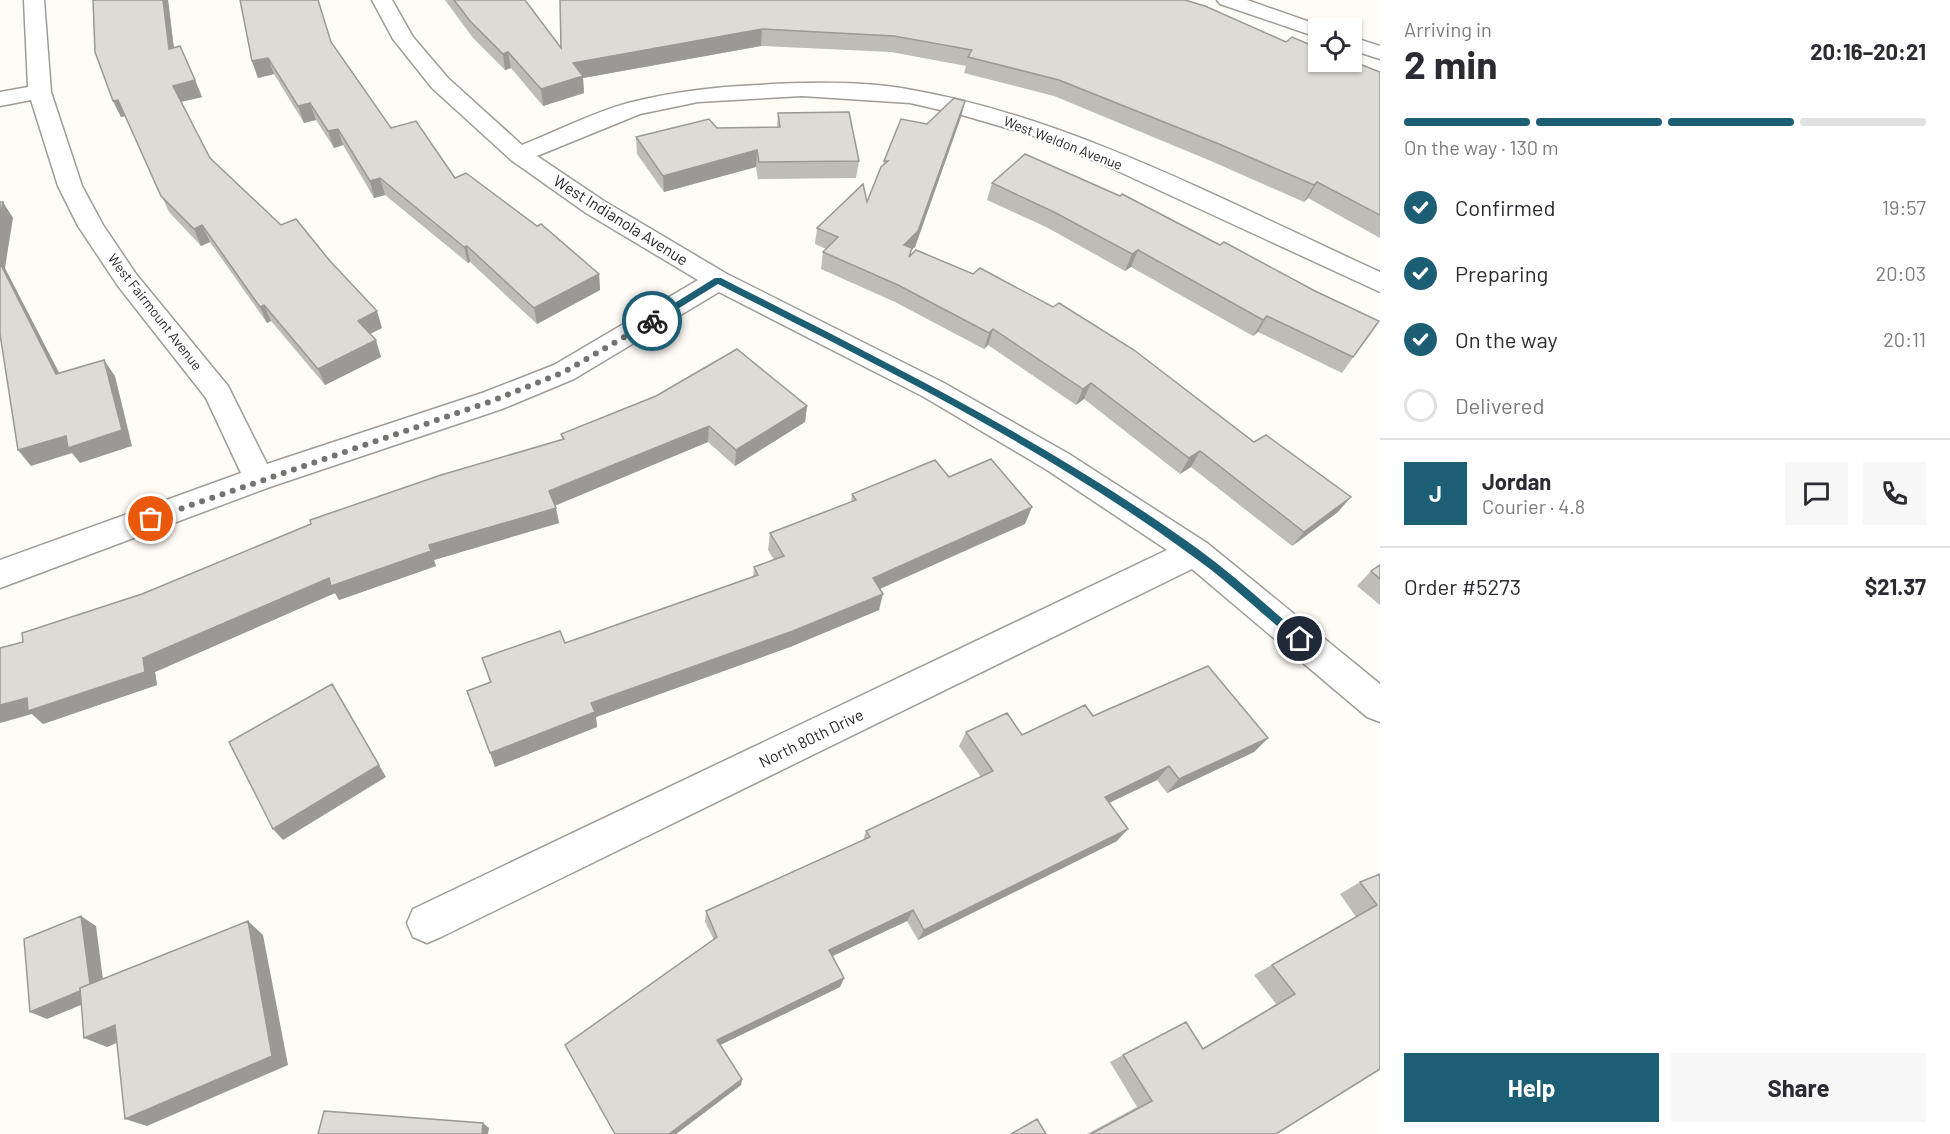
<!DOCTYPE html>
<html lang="en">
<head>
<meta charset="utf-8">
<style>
  body { margin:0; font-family:Barlow,sans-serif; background:#f7f7f7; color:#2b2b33; height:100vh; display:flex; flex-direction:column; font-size:22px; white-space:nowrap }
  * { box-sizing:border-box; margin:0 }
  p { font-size:20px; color:#7c7c81 }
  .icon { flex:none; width:33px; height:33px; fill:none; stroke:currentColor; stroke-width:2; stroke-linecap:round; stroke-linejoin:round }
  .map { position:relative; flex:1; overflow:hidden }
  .drawer { display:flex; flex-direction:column; background:#fff; width:570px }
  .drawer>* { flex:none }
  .tools { position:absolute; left:1308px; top:18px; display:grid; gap:12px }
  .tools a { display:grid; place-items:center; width:54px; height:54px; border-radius:0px; background:#fff; box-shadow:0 2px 4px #0004; font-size:30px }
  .pin { position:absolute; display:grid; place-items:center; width:51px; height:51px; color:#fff; margin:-26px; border:3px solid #fff; border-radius:50%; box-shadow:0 2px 6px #0007 }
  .courier { position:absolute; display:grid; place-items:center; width:60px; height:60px; margin:-30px; border:4px solid #1c5e73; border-radius:50%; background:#fff; color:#222; box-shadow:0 2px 8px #0007 }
  .summary em { font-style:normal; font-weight:700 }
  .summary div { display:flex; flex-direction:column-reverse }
  .summary { display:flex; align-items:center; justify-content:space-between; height:102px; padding:0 24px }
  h1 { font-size:39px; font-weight:700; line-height:45px }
  .bar { display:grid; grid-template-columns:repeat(4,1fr); gap:9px 6px; align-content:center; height:72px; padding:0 24px }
  .bar i { height:8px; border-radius:4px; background:#e1e1e2 }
  .bar .on { background:#1c5e73 }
  .bar p { grid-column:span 4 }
  .line { display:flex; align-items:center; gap:15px; padding:0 24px; border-top:2px solid #e1e1e2 }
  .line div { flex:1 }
  .round { display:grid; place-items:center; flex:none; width:63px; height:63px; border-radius:0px; background:#f7f7f7 }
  ol { padding:0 24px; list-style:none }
  li { display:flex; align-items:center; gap:18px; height:66px }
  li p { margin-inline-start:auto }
  li .icon { padding:6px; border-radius:50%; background:#1c5e73; color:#fff; stroke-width:4 }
  li:last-child { color:#7c7c81 }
  li i { width:33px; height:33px; border:3px solid #e1e1e2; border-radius:50% }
  .button { display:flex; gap:12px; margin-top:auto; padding:12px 24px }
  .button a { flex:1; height:69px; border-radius:0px; background:#1c5e73; color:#fff; font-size:24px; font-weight:700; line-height:69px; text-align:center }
  .button a+a { background:#f7f7f7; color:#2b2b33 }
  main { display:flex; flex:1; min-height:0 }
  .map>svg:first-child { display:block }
</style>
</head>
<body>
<main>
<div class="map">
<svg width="1380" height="1134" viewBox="0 0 1380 1134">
  <rect width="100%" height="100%" fill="#fffbf7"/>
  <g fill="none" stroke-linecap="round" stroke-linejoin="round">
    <defs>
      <path id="minor" d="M24,0H44L51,92L82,186L103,225L136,274L228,386L267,464L482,393L554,365L698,280L586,213L511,160L432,88L393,39L372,0H392L413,37L448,78L522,145C557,131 592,113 628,103C671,92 713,87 758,85C805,82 865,81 912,90C1073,118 1232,205 1380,272V292L1109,167L1034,136L962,115L910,103L802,96L698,102L640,114L537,156L604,201L727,274L944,383L1069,454L1207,543L1380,684V722L1367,717L1192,569L441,937L427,943L413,937L407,923L413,909L1167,550L1047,470L924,397L719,292L574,379L502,409L270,487L0,588V560L241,473L206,398L118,286L78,226L58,186L31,100L0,106V92L28,87Z
        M1217,0H1247L1327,28H1318V37L1311,35L1220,4Z
        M1352,37L1380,46V59L1352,50Z"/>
    </defs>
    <!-- minor casing -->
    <use href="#minor" stroke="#9f9b97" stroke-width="3"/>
    <!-- minor -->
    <use href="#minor" fill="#fff" fill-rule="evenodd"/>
  </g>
  <!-- wall -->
  <path fill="#bfbbb7" d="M93,0H168L174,48L195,80L202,97L181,102L210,158L382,328L370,334L381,357L325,385L271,321L267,323L210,242L201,246L169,212L125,116L121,117L113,101Z
    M445,0H525L561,48L560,0L1286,42L1380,72V238L1308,198L1304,202L1211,161L1054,96L964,73L966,66L891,52L761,46L583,78L584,93L543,106L511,68L505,70L473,38Z
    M331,42L391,128L455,178L599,274L600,290L537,324L470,262L468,263L385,195L374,198L343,145L334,148L316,120L304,123L274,74L258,78L252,61Z
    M965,101L961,117L915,247L911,250L910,256L1338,512L1292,546L1191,467L1180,474L1084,399L1076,405L988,345L984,349L895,302L821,269L823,252L826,249L815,244L817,228L867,202L883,166L884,161L927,124Z
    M778,113L859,161L856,178L758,179L756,167L664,192L637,154L636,137L717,128L777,127Z
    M992,183L1220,245L1379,321L1342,373L1258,332L1253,336L1131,267L1125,271L1048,228L987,200Z
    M807,406L805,422L735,466L708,442L555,505L559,523L434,560L436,566L339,600L335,593L155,672L157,685L43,724L32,714L23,642L142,594L562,440L561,434Z
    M949,477L1025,524L880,589L879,610L790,647L596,717L597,727L495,767L490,682L482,658L565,643L753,577L754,567L774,560L768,550L770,533L851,502L852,494Z
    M1380,565V605L1357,586L1371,571Z
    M1093,716L1268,738L1254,752L1167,793L1157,780L1109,803L1117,841L918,940L907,921L833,956L844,978L840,987L720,1045L742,1079L741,1085L676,1134H615L565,1045L714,940L705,922L706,911L863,840L866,831L981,777L959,746L966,732L1022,735Z
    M1380,874V1069L1276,1134H1087L1137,1107L1110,1062L1123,1055L1203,1048L1276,1004L1254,975L1356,917L1340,894L1360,882Z"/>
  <!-- shaded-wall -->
  <path fill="#9b9995" d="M163,0H168L176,66L169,49Z
    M762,29L761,46L583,78L584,93L543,106L541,89L573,63Z
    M508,52L511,68L505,70L503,54Z
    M268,58L274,74L258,78L252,61Z
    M195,80L202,97L180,102L173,86Z
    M118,100L126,116L121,117L113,101Z
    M965,101L961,117L915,247L911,250L908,265L904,245Z
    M310,103L316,120L304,123L298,106Z
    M338,129L343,145L334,148L328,131Z
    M757,150L756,167L664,192L663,176Z
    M380,178L385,195L374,198L370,181Z
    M1317,182L1308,198L1304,202L1314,185Z
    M3,202L13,218L5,268L68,390L56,374L0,266V217Z
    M202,225L210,242L201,246L194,229Z
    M467,246L470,262L468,263L464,247Z
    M1138,250L1131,267L1125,271L1132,254Z
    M599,274L600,290L537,324L534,308Z
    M264,305L271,321L267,323L260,307Z
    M377,311L382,328L364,337L358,321Z
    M1267,316L1258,332L1253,336L1263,320Z
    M993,329L988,345L984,349L989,333Z
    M376,340L381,357L325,385L318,369Z
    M104,360L115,376L132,446L80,463L72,453L31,466L18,450Z
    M1091,383L1084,399L1076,405L1083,389Z
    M807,406L805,422L735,466L736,450Z
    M709,426L708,442L552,507L549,491Z
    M1200,451L1191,467L1180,474L1189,458Z
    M1351,497L1338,512L1292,546L1304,532Z
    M1032,507L1025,524L868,594L873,578Z
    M556,508L559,523L434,560L436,566L339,600L335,593L155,672L157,685L43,724L32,714L0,723V705L143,658L329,578L429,545Z
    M883,594L879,610L790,647L596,717L597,727L495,767L490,753L591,703Z
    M1268,738L1254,752L1167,793L1179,779Z
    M379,765L386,777L283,840L273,829Z
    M1169,766L1157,780L1094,810L1105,797Z
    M1128,829L1117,841L918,940L924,930Z
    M913,910L907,921L826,959L829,950Z
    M81,916L96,926L105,995L47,1019L30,1012Z
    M248,921L263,935L288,1065L147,1126L125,1119Z
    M844,978L840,987L716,1047L717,1040Z
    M115,1025L136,1035L107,1047L84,1038Z
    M742,1079L741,1085L676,1134H669Z
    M483,1123L489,1128L488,1134H482Z"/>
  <!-- building -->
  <path fill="#dedad5" stroke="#9b9995" stroke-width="1.5" d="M93,0H163L169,49L180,46L195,80L173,86L210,158L281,225L296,219L330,261L377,311L358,321L376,340L318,369L264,305L260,307L202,225L194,229L161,196L118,100L113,101L95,52Z
    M240,0H318L331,42L391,128L416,121L455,178L466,173L537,226L541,224L599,274L534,308L467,246L464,247L380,178L370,181L338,129L328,131L310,103L298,106L268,58L252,61Z
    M454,0H525L561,48L560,0H1185L1205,6L1286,42L1292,37L1318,48V62L1352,61L1380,72V215L1317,182L1314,185L1219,144L1059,80L968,57L972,50L894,36L762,29L573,63L583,76L541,89L508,52L503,54L470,21Z
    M954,98L965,101L918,231L904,245L912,248L909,257L916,250L973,274L980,268L1053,307L1059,303L1134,350L1254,442L1266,435L1351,497L1304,532L1200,451L1189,458L1091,383L1083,389L993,329L989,333L898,285L823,252L838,237L817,228L863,184L867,202L881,167L888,161H884L901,119L927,124Z
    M849,112L859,161L759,162L757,150L663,176L636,137L709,119L717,128L780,127L778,113Z
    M1025,154L1120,196L1122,194L1220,245L1224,242L1315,291L1379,321L1353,357L1267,316L1263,320L1138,250L1132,254L1054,212L992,183Z
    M0,202H3L0,217Z
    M0,263L56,374L104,360L122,430L68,448L66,436L18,450L0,334Z
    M737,349L807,406L736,450L709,426L549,491L556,508L429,545L431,551L331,586L329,578L143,658L145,672L28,711L27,698L0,705V648L23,642L22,633L142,594L311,524L310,520L441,475L564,439L561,434L656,396Z
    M991,459L1032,507L873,578L883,594L793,631L591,703L595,712L490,753L467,691L491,682L482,658L560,631L565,643L758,575L754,567L784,556L770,533L856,500L852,494L935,460L949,477Z
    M1380,565V579L1371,571Z
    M1208,666L1268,738L1179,779L1169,766L1105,797L1128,829L924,930L913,910L829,950L844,978L717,1040L742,1079L669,1134H615L565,1045L717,937L706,911L870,837L866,831L993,771L966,732L1007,713L1022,735L1085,705L1093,716Z
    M332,684L379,765L273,829L229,742Z
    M1380,874V1069L1276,1134H1091L1152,1101L1123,1055L1186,1022L1203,1049L1295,994L1272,965L1377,905L1360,882Z
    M81,916L90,984L80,988V991L30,1012L24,939Z
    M248,921L272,1056L125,1119L115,1025L84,1038L80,988Z
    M324,1111L483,1123L482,1134H318Z
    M1037,1119L1046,1134H1011Z"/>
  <!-- route -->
  <path fill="#1c5e73" d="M715,278H721C884,361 1049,442 1198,549C1235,576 1268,607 1303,636V642H1296C1261,613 1228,581 1191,555C1044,447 880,366 718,284L655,323H649V319Z"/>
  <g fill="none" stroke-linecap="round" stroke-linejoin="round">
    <!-- done -->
    <path stroke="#757270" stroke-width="6" stroke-dasharray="0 10.8" d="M151,519L492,401L564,372L652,321"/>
  </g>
  <g text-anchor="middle" stroke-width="4.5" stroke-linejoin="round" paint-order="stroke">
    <!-- far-street labels -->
    <g font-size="14" fill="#2a2827" stroke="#fff">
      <text transform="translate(1063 143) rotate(21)" y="5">West Weldon Avenue</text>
      <text transform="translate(155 312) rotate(52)" y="5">West Fairmount Avenue</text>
    </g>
    <!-- street labels -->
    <g font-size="16" fill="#2a2827" stroke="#fff">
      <text transform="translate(621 220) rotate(32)" y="6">West Indianola Avenue</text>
      <text transform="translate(811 738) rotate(-26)" y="6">North 80th Drive</text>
    </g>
  </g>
</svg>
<div class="tools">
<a><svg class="icon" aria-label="locate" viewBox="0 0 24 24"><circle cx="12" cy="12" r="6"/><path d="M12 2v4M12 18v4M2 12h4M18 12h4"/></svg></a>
</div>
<div class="pin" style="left:151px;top:519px;background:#ea580c"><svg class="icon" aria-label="bag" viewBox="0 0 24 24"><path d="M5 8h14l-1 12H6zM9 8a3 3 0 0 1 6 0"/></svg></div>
<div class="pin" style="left:1300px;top:639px;background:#1f2937"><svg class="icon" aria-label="home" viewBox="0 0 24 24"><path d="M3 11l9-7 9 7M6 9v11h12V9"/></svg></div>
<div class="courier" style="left:652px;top:321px"><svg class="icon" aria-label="bike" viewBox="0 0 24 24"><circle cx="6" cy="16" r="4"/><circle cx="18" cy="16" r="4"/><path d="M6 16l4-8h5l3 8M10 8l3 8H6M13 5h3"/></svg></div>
</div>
<section class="drawer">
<div class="summary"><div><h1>2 min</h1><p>Arriving in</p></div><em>20:16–20:21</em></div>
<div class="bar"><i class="on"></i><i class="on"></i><i class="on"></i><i></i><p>On the way · 130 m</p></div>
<ol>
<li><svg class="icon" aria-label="check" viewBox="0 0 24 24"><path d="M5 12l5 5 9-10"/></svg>Confirmed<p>19:57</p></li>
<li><svg class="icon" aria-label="check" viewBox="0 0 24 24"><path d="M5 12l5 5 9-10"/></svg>Preparing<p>20:03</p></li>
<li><svg class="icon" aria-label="check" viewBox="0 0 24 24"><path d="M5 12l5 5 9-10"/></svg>On the way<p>20:11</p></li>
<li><i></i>Delivered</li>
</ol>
<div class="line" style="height:108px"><b class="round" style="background:#1c5e73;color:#fff">J</b><div><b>Jordan</b><p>Courier · 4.8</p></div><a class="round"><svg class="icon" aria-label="chat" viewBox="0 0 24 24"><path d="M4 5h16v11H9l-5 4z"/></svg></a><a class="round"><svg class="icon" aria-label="phone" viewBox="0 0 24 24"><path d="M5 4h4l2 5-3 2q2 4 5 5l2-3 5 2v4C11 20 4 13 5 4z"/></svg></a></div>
<div class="line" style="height:78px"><div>Order #5273</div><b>$21.37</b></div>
<div class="button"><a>Help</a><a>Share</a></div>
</section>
</main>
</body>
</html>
